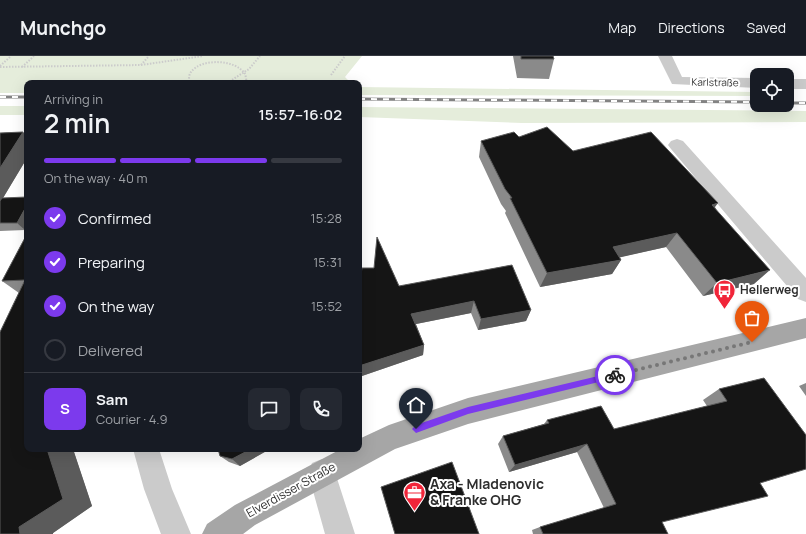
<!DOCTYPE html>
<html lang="en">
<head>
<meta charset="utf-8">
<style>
  body { margin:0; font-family:Manrope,sans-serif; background:#242831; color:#f1f3f6; height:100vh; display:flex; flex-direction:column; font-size:15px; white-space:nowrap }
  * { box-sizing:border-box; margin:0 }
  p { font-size:13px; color:#9ea1a6 }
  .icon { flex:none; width:22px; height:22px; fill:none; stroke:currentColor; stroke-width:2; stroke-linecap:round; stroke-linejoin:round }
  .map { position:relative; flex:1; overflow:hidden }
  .sheet { position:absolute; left:24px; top:24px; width:338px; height:372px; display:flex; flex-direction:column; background:#171b24; border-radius:8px; box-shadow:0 4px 16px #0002 }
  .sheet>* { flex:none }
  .tools { position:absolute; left:750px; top:12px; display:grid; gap:8px }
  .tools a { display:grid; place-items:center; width:44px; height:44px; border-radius:8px; background:#171b24; box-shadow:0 4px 16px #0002; font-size:20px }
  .pin { position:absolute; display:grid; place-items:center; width:34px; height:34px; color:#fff; margin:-41px -17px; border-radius:50% 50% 50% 0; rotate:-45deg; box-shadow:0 0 4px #0007 }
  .pin .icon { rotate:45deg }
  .courier { position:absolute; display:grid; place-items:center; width:40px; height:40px; margin:-20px; border:3px solid #7c3aed; border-radius:50%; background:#fff; color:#222; box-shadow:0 1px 5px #0007 }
  .overview em { font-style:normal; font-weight:600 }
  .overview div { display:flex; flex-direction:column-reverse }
  .overview { display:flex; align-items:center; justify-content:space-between; height:68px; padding:0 20px }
  h1 { font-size:26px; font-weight:600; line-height:30px }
  .bar { display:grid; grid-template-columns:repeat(4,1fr); gap:6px 4px; align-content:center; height:48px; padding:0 20px }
  .bar i { height:5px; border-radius:3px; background:#363941 }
  .bar .on { background:#7c3aed }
  .bar p { grid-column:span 4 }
  .line { display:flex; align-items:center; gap:10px; padding:0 20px; border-top:1px solid #363941 }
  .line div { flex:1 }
  .round { display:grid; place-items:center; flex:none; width:42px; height:42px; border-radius:8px; background:#242831 }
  ol { padding:0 20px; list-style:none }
  li { display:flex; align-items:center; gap:12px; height:44px }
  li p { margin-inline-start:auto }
  li .icon { padding:4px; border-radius:50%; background:#7c3aed; color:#fff; stroke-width:4 }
  li:last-child { color:#9ea1a6 }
  li i { width:22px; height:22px; border:2px solid #363941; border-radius:50% }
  header { display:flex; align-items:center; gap:24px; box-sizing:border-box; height:56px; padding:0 20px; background:#171b24; border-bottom:1px solid #363941 }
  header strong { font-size:19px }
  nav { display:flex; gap:22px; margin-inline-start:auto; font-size:14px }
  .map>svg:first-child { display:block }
</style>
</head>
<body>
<header>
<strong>Munchgo</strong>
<nav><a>Map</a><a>Directions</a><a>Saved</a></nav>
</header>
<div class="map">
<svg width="806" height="478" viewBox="0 0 806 478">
  <rect width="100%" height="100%" fill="#fff"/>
  <!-- green -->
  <path fill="#e5eddb" d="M0,0H362L345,21L351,27H27V37H0Z
    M359,31L757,36V40L359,39Z
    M0,50H27V59H0Z
    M359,51L806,55V66L522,67L359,61Z"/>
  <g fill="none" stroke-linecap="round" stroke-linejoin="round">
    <!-- path -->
    <path stroke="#cbcbcb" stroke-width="2" stroke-dasharray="1.5 1.5" stroke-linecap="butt" d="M141,9L149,0
      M0,10L11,0
      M0,11L141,9L203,0
      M22,11L34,0
      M331,19L345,0
      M192,27L189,25C189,22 189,18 191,16C201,2 236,3 245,18C246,20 246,24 247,27
      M227,27L249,13L260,0"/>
    <!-- minor -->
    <path fill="#cbcbcb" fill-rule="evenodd" d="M658,0H672L682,21L757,22V32L672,28Z
      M787,23H806V33H787Z
      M677,83L683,85L806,222V246L798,243L671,93L668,89L671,85Z
      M133,393H159L172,433L191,478H161L144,433Z
      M322,403L332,407L355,478H325L308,417L312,407Z"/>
    <!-- major -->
    <path fill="#a6a6a6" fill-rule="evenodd" d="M806,262V282L468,368L395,393L255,469L243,478H202L207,468L235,449L341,393H359V383L389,369L468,342Z"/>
    <defs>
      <path id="rail" d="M0,41H27
        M359,43L757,46
        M787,47H806"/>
    </defs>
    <!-- rail casing -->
    <use href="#rail" stroke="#838383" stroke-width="3"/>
    <!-- rail -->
    <use href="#rail" stroke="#fff" stroke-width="2" stroke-dasharray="6" stroke-linecap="butt"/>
  </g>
  <!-- wall -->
  <path fill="#8a8a8a" d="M513,0H553L554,3L549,23L517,22Z
    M23,76L27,81V102L3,142L25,174L0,175V77Z
    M519,81L573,95L715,151L754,228L703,240L666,191L620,201L621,204L612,218L540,231L505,157L506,155L501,148L479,101L481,85Z
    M27,178V393H75L74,396L92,450L53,477V478H0L19,237L2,225Z
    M359,230H399L531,254L526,265L478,274L471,257L416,268L424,289L423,299L359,321Z
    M764,322L760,427L662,466L668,478H533L532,474L540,471L604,452L577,396L509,416L498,388L503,380L544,368L547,364L614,373L707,350L703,344L719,333Z
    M806,327V340L799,330Z
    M218,393H270L240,410L229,406L220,400Z"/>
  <!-- shaded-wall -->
  <path fill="#5b5b5b" d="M23,76L27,81V102L0,147V112Z
    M718,147L706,163L712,149Z
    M27,149V170L25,174L17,167Z
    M677,177L666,191L604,205L613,191Z
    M621,204L612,218L540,231L547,217Z
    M770,214L754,228L703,240L717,227Z
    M474,245L471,257L411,269V258Z
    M531,254L526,265L478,274L481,263Z
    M424,289L423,299L359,321V310Z
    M587,388L577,396L509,416L515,409Z
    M47,393H75L74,396L92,450L53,477V478H20L19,471Z
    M251,393H270L240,410L232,403Z"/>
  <!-- building -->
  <path fill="#151515" stroke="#5b5b5b" d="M521,0H553L554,3H521Z
    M547,71L573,95L651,76L718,147L712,149L770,214L717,227L677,177L613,191L621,204L547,217L510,142H512L505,133L481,85L514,76L519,81Z
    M23,76L0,112V77Z
    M27,141V149L17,167H0V145L2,142Z
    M27,178V393H47L63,443L19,471L20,478H0V276L25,224L2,225Z
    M377,181L399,230L512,209L531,254L481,263L474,245L411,258L424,289L359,310V230L362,212H374Z
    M764,322L806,379V413L760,427L768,440L662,466L668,478H543L540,471L616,448L587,388L515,409L503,380L549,367L547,364L601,350L614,373L727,345L719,333Z
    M218,393H251L232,403L220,400Z
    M452,406L479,478H395L381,431Z"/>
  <!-- route -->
  <path fill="#7c3aed" d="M615,316L619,319L615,322L468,358L416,377L412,373L416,369L468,351Z"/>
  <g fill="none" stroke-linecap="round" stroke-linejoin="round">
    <!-- done -->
    <path stroke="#777" stroke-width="4" stroke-dasharray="0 7.2" d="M615,319L752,286"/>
  </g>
  <!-- icons -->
  <defs>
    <symbol id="bus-pin" viewBox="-11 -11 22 30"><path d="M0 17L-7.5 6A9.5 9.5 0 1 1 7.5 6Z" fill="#f12539" stroke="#fff"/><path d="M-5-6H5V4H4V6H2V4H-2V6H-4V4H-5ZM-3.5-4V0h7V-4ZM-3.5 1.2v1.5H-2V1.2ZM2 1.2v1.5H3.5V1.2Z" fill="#fff"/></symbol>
    <symbol id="office-pin" viewBox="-11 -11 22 30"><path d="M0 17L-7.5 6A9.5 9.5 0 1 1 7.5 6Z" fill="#f12539" stroke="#fff"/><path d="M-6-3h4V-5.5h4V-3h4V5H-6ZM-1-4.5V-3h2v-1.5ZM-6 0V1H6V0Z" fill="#fff"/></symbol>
  </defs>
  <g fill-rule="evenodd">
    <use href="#bus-pin" x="712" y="222" width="25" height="34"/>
    <use href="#office-pin" x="402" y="424" width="25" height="34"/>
  </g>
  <g text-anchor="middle" stroke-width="4" stroke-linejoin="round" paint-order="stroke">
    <!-- far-street labels -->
    <g font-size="10" fill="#2e2e2e" stroke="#fff">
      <text transform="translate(715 26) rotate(1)" y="4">Karlstraße</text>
    </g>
    <!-- poi labels -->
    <g font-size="12" font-weight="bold" fill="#2e2e2e" stroke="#fff" text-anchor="start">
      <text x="740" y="238">Hellerweg</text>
    </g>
    <!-- street labels -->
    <g font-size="12" fill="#2e2e2e" stroke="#fff">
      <text transform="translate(291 434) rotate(-29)" y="4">Elverdisser Straße</text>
    </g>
    <!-- near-poi labels -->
    <g font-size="14" font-weight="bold" fill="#2e2e2e" stroke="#fff" text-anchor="start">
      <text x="430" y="433">Axa - Mladenovic<tspan x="430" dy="16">&amp; Franke OHG</tspan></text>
    </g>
  </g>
</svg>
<div class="tools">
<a><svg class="icon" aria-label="locate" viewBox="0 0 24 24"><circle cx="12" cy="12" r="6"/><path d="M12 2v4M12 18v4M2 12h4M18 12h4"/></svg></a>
</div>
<div class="pin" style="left:752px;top:286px;background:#ea580c"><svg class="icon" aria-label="bag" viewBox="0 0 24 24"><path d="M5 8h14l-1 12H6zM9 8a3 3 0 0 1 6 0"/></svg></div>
<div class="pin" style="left:416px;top:373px;background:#1f2937"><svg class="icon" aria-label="home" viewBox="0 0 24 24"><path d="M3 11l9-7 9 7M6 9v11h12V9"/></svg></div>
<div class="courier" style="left:615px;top:319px"><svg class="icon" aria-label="bike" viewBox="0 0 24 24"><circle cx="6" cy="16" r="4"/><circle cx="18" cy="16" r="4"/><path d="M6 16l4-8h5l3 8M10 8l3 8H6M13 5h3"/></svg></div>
<section class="sheet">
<div class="overview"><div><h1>2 min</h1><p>Arriving in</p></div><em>15:57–16:02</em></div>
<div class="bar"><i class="on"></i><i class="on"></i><i class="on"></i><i></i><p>On the way · 40 m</p></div>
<ol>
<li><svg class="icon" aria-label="check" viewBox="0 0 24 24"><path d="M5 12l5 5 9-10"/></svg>Confirmed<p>15:28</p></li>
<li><svg class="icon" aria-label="check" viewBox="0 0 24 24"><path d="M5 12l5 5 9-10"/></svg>Preparing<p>15:31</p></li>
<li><svg class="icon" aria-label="check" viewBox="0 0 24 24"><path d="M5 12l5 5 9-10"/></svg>On the way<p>15:52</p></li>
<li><i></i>Delivered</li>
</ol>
<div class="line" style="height:72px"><b class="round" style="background:#7c3aed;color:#fff">S</b><div><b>Sam</b><p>Courier · 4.9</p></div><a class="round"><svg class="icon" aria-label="chat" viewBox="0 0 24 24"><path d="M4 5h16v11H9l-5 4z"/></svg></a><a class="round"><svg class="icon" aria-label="phone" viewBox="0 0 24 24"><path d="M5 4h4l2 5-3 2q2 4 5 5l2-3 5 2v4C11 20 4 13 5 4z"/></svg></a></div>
</section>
</div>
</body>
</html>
